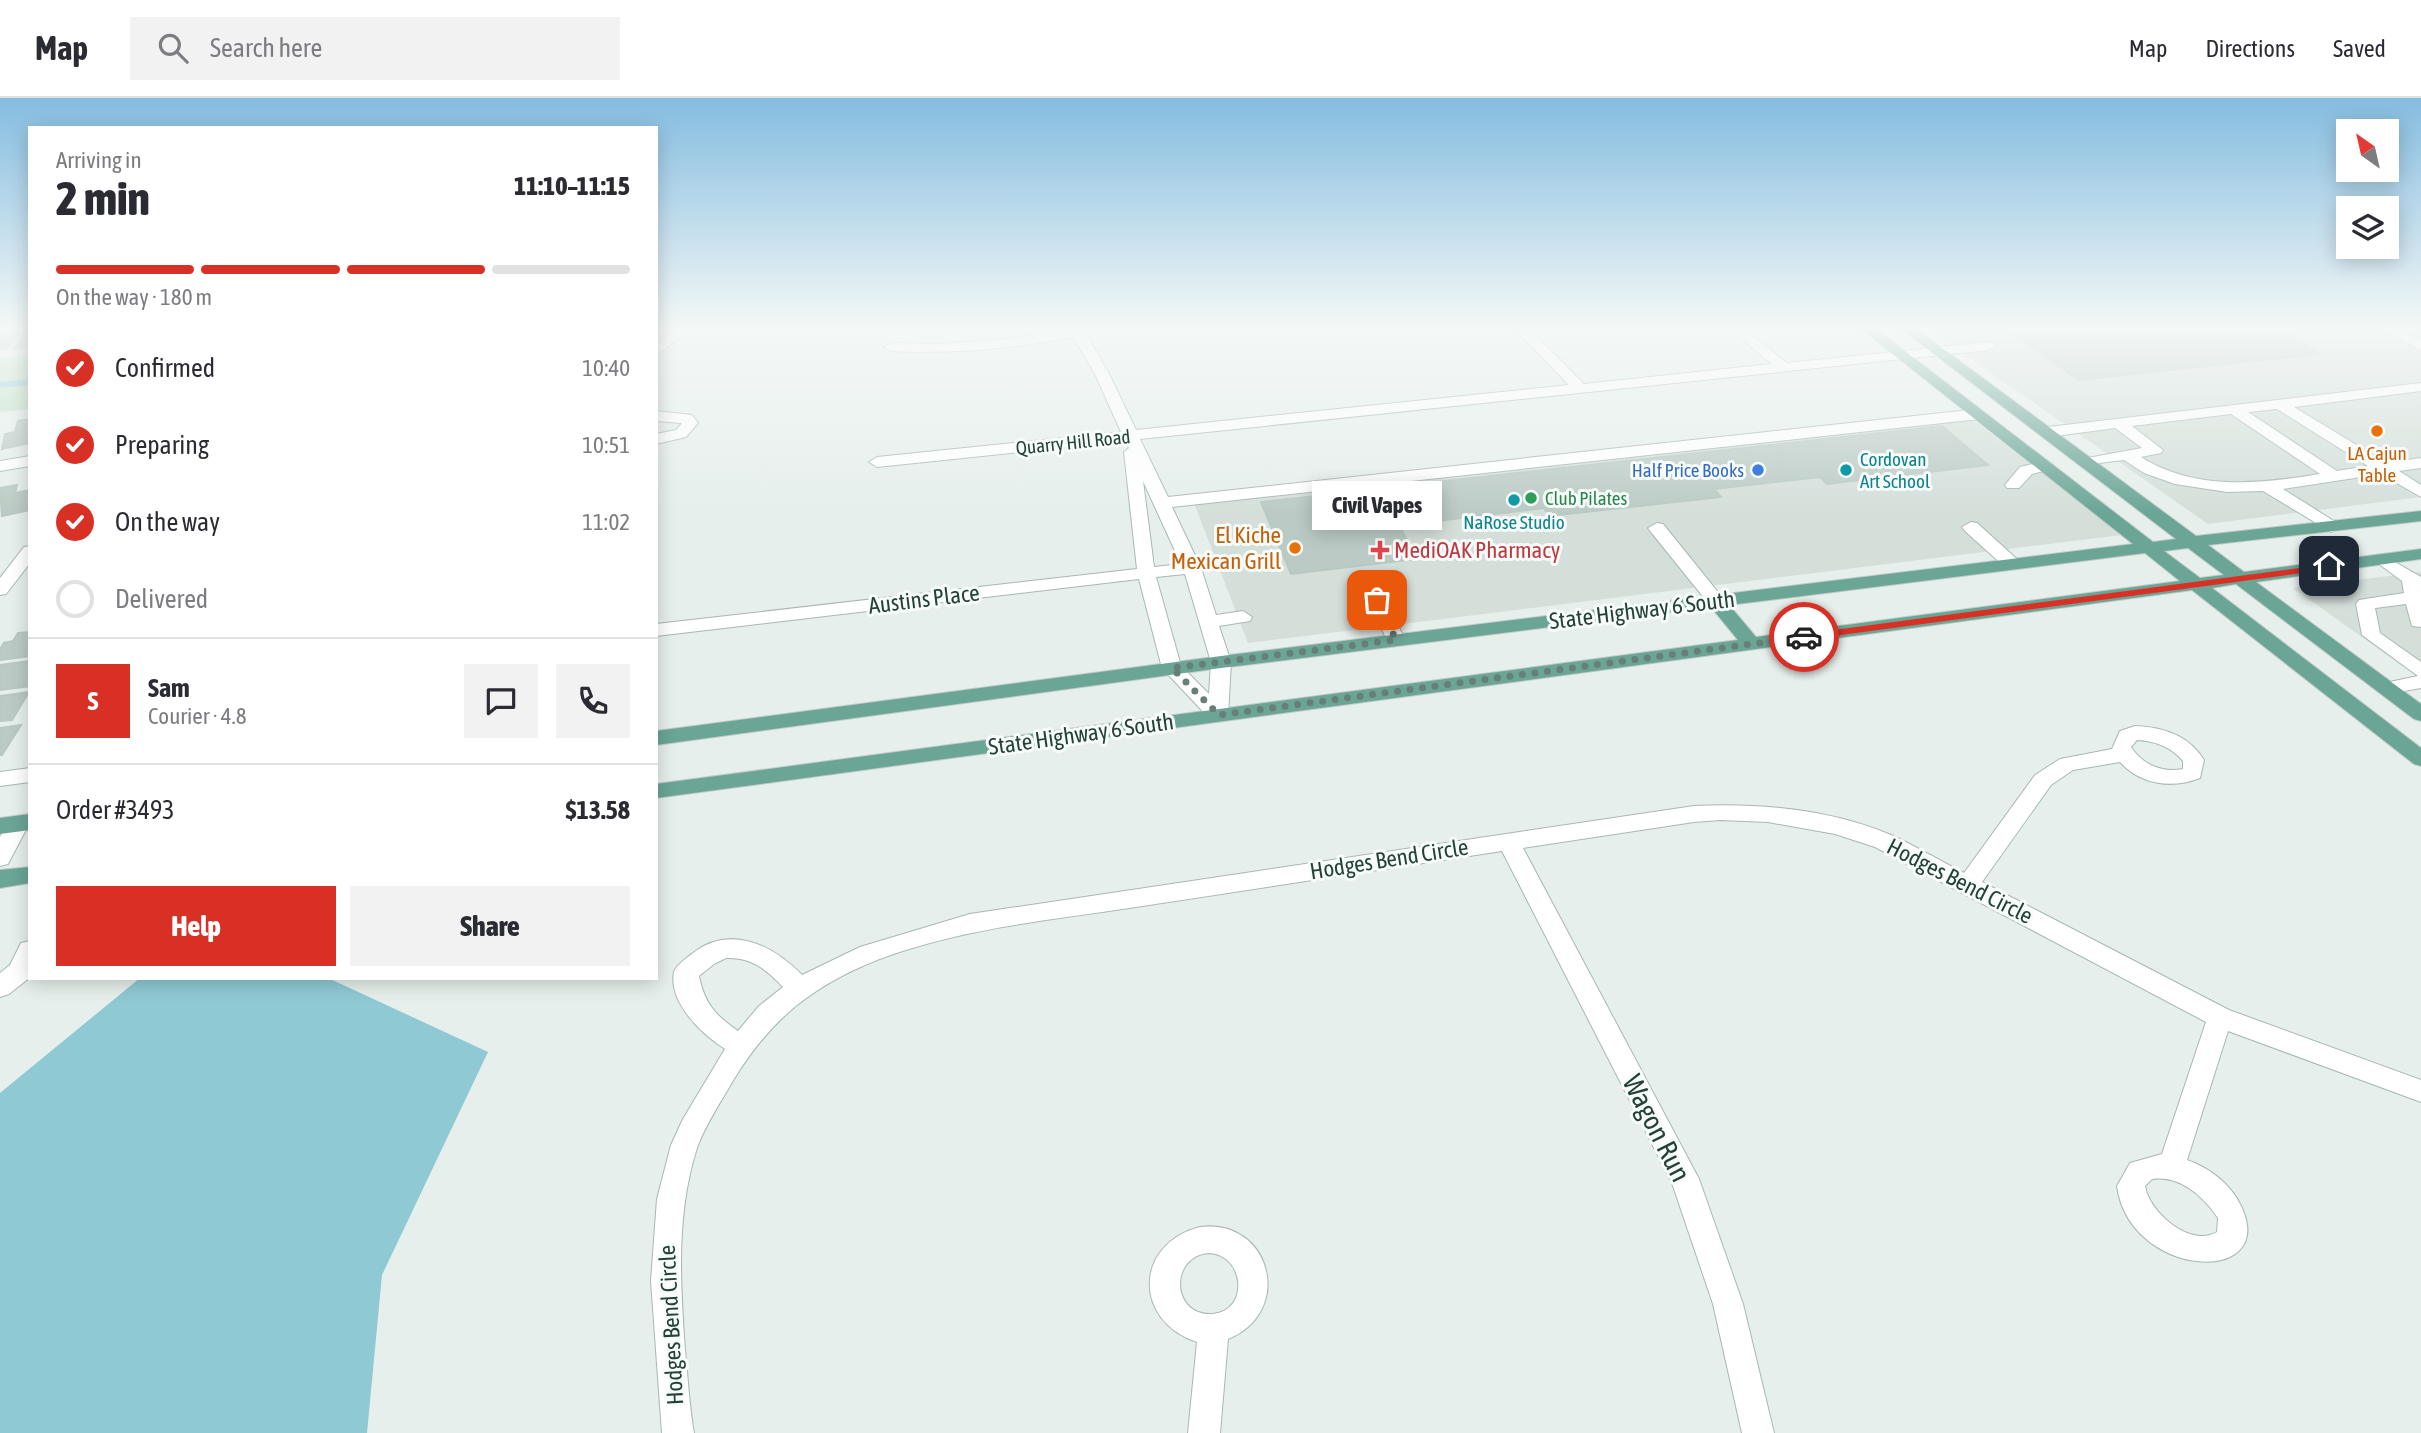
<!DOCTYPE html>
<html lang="en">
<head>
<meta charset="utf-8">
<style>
  body { margin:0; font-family:"Asap Condensed",sans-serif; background:#f2f2f3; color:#2b2b33; height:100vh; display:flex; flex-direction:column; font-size:26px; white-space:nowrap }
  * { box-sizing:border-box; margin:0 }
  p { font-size:23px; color:#7c7c81 }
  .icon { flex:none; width:38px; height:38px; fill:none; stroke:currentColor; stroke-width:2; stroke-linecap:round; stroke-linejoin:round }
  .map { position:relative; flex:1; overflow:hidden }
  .sheet { position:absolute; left:28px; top:28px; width:630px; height:854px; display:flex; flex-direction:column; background:#fff; border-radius:0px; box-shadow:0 4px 18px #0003 }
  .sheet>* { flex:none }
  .needle { width:46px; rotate:326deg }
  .controls { position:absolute; left:2336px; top:21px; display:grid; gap:14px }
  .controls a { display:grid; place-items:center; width:63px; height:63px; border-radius:0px; background:#fff; box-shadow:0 4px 18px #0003; font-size:35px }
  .pin { position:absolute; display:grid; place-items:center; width:60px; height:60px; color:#fff; margin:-30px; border-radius:14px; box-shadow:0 4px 10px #0006 }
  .courier { position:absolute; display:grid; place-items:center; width:70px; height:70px; margin:-35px; border:5px solid #d93025; border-radius:50%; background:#fff; color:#222; box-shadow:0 2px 9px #0007 }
  .bubble { position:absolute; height:49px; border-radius:0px; background:#fff; box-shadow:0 4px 18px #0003; font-size:23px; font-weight:800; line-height:49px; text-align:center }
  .headline em { font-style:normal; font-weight:800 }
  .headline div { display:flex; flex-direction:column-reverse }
  .headline { display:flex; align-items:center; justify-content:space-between; height:119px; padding:0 28px }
  h1 { font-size:46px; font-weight:800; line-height:52px }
  .bar { display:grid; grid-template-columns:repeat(4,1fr); gap:10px 7px; align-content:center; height:84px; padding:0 28px }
  .bar i { height:9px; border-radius:5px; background:#e1e1e2 }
  .bar .on { background:#d93025 }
  .bar p { grid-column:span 4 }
  .line { display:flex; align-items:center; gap:18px; padding:0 28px; border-top:2px solid #e1e1e2 }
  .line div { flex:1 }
  .round { display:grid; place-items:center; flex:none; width:74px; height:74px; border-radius:0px; background:#f2f2f3 }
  ol { padding:0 28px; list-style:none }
  li { display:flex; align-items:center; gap:21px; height:77px }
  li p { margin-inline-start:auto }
  li .icon { padding:7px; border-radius:50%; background:#d93025; color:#fff; stroke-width:4 }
  li:last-child { color:#7c7c81 }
  li i { width:38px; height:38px; border:4px solid #e1e1e2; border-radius:50% }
  .cta { display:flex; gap:14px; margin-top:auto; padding:14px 28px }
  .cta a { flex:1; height:80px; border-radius:0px; background:#d93025; color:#fff; font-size:28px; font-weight:800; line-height:80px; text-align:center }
  .cta a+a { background:#f2f2f3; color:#2b2b33 }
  header { display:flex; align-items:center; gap:42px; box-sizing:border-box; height:98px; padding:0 35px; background:#fff; border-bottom:2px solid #e1e1e2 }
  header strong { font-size:33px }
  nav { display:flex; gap:38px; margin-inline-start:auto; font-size:24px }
  .search { width:490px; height:63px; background:#f2f2f3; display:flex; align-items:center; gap:18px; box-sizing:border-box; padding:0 24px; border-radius:0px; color:#7c7c81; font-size:26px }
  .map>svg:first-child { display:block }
</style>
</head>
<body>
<header>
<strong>Map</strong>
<div class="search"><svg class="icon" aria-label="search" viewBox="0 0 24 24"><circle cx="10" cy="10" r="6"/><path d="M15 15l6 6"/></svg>Search here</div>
<nav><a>Map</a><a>Directions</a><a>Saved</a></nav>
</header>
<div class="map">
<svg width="2421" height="1335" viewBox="0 0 2421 1335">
  <rect width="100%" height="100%" fill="#e6efeb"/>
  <!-- built -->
  <path fill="#d4dfda" d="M1927,230H2421V399L2208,426Z
    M1973,322L2122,437L1248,545L1194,405Z
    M2421,474V581L2293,490Z"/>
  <!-- green -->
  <path fill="#bfe0c8" d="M30,258V311L0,314V260Z"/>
  <!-- water -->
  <path fill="#8ec9d4" d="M140,880H328L488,954L382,1177L367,1335H0V995Z"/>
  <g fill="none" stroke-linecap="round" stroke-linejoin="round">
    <!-- stream -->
    <path stroke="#8ec9d4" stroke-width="6" d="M0,287L30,284"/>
  </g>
  <!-- building -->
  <path fill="#bbcac4" stroke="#b8c9c2" stroke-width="2" d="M2004,230H2207L2211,232L2275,230L2321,256L2079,282Z
    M28,232L30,249L13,251Z
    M22,233L6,251H0V235Z
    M30,321V345L2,351L5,336L15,334L18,323Z
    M1942,328L1988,367L1827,386L1820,379L1714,391L1721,399L1549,418L1544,410L1421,425L1400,388Z
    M17,387L15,395L30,392V412L2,418L0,390Z
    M1380,391L1417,461L1291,476L1261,404Z
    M30,534V558L0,562V551L4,545L13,543L18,535Z
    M30,563V588L0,592V567Z
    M29,594L12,622L0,623V598Z
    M21,627L2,657H0V630Z"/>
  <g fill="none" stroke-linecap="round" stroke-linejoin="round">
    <defs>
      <path id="minor" d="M676,230H691L656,258V247Z
        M1067,230H1081L1085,234L1109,276L1136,332L1569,287L1514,230H1528L1584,286L1772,266L1728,230H1743L1787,265L1989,244L1996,248L1989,252L1140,341L1168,399L1979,311L1987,316L1979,321L1172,409L1201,470L1216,517L1243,513L1252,519L1250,523L1219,528L1231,564L1228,617L1225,622H1211L1162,570L1139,481L656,538V526L1137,471L1124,354L1129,350L1125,343L877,369L869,364L877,359L1121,334L1095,276L1073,239C1012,251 952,256 891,253L884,249L891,245L938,246L1008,241ZM1143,383L1181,466L1154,469ZM1185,476L1211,564L1209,596L1181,568L1156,479Z
        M2380,230H2397L2421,242V252Z
        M2421,285V293L2294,309L2386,365L2421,360V370L2399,373L2421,387V399L2381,376L2283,391L2337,425L2340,429L2331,434L2263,393L2227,394L2175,386L2144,375L2124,362L2082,367L2080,364L2082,361L2142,350L2115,330L2048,339L2040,334L2048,329ZM2277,311L2368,368L2337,373L2248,314ZM2231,316L2320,376C2259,386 2195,393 2141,359L2161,355L2163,352L2132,328Z
        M656,313L692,317L698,325L686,339L656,346V336L676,332L682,325L656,323Z
        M30,358V368L0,373V363Z
        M2045,363L2051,365L2053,368L2051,371L2032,376L2019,390H2007L2005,387L2020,369Z
        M1971,424L1977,425L2019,463L2022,467L2019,471H2007L1965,433L1962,429Z
        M1657,425L1663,426L1721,498L1724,502L1721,506H1709L1651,434L1648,430Z
        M30,448V465L6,496L0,497V480L24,449Z
        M2381,456L2421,479V529L2412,528L2406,506L2375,510L2380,535L2421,564V590L2387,596L2380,594L2377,590L2380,586L2418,578L2362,537L2356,506L2359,502L2404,495L2402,483L2372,461Z
        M1377,497L1386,502L1405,542L1403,546H1389L1387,542L1368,502Z
        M2135,628C2162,629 2189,637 2204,662L2200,680C2172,691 2141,687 2120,664L2073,672L2051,687L1982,784L2229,912L2421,982V1004L2228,933L2187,1062C2210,1070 2232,1087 2242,1110C2277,1189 2129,1180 2117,1088L2130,1065L2162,1056L2206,924L1875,749L1835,736L1768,724L1720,722L1694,724L1523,750L1699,1081L1743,1206L1774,1335H1742L1713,1206L1672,1085L1502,753C1378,772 1253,791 1129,810C1044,823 958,831 877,862C812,888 771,921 734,981C721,1004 706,1025 697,1050C676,1115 680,1184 685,1252C688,1280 689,1307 694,1335H662L651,1183L657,1101L671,1047L683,1021L725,951C703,937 668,905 674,874C676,867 687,860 693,855C730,826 773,847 802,877L860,849L970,816L1694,708C1760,705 1829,711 1891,737C1916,748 1940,763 1964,775L2035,677L2060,661L2112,651L2120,633ZM2137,642C2156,643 2171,649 2183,663V671C2162,675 2143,667 2131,649ZM726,860C751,859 766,871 783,889L759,908L738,933C716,918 704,905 699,878L714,866ZM2152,1081C2180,1077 2203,1098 2218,1120L2217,1134C2190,1150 2149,1114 2145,1088Z
        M30,670V684L0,688V674Z
        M18,718L26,720L29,726L8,766L0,768V739L10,720Z
        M30,843L28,881L9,896L0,899V875L10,867L21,845Z
        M1200,1129C1271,1120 1295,1214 1228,1241L1220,1335H1188L1197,1244C1133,1223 1134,1146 1200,1129ZM1209,1155C1245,1157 1250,1213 1212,1216C1171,1218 1169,1158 1209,1155Z"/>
      <path id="major" d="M1860,230H1875L2153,444L2176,441L1900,230H1915L2196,438L2421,413V423L2208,447L2244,474L2421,451V461L2256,484L2421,606V623L2414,621L2236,486L2212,490L2421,650V668L2414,666L2192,492L656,700V686L1738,542L1711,509L1221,570L656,647V633L1221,558L2133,446ZM2188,450L2224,477L2200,480L2164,453ZM2145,455L2180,483L1756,539L1729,507Z
        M30,716V732L0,736V720Z
        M30,769V785L0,790V772Z"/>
    </defs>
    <!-- minor casing -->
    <use href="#minor" stroke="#a8b8b2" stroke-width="2"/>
    <!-- major casing -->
    <use href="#major" stroke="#c2cac8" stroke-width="2"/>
    <!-- minor -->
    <use href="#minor" fill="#fff" fill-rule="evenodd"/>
    <!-- major -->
    <use href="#major" fill="#6aa596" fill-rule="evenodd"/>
  </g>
  <!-- sky -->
  <linearGradient id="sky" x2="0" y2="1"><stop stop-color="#84bce0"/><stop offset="0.55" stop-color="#f4f8f6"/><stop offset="1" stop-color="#f4f8f6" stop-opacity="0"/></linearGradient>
  <rect width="2421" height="417" fill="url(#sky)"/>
  <!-- route -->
  <path fill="#d93025" d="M2329,466L2334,468L2332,471L1804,542L1798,539L1804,536Z"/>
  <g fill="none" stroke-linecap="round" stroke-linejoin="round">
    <!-- done -->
    <path stroke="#687f78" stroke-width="7" stroke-dasharray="0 12.6" d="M1377,502L1396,542L1172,570L1219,617L1804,539"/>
  </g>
  <!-- markers -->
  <g fill="#e8710a" stroke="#f7fbf9" stroke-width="2.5">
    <circle cx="2377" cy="333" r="7"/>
    <circle cx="1295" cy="450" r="7"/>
  </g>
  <circle fill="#3f7fe0" stroke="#f7fbf9" stroke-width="2.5" cx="1758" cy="372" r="7"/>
  <g fill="#0f9aa8" stroke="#f7fbf9" stroke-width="2.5">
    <circle cx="1846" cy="372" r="7"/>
    <circle cx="1514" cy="402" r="7"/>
  </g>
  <circle fill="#2e9e5b" stroke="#f7fbf9" stroke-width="2.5" cx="1531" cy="400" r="7"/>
  <path fill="#e0444e" stroke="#f7fbf9" stroke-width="2.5" d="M1376.5 441.5h7v7h7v7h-7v7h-7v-7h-7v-7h7z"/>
  <g text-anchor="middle" stroke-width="6" stroke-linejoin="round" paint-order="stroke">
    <!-- far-street labels -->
    <g font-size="19" fill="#24423a" stroke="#f7fbf9">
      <text transform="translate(1073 344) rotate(-6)" y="7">Quarry Hill Road</text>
    </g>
    <!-- far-food labels -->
    <g font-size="19" fill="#c56008" stroke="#f7fbf9">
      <text x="2377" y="362">LA Cajun<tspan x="2377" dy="22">Table</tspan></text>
    </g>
    <!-- far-culture labels -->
    <g font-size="19" fill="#0d838f" stroke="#f7fbf9" text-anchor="start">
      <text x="1860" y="368">Cordovan<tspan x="1860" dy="22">Art School</tspan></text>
      <text x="1514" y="431" text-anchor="middle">NaRose Studio</text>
    </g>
    <!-- far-shop labels -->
    <g font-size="19" fill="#366cbe" stroke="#f7fbf9" text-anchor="end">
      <text x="1744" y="379">Half Price Books</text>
    </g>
    <!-- far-leisure labels -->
    <g font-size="19" fill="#27864d" stroke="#f7fbf9" text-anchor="start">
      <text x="1545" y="407">Club Pilates</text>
    </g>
    <!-- food labels -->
    <g font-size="23" fill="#c56008" stroke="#f7fbf9" text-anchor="end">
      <text x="1281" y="445">El Kiche<tspan x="1281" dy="26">Mexican Grill</tspan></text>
    </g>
    <!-- health labels -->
    <g font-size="23" fill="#be3a42" stroke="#f7fbf9" text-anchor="start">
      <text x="1394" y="460">MediOAK Pharmacy</text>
    </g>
    <!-- street labels -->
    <g font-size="23" fill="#24423a" stroke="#f7fbf9">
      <text transform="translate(924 501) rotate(-7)" y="8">Austins Place</text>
      <text transform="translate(1642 512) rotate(-7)" y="8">State Highway 6 South</text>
      <text transform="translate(1081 636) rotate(-8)" y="8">State Highway 6 South</text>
      <text transform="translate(1389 761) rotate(-9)" y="8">Hodges Bend Circle</text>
      <text transform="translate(1960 783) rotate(27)" y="8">Hodges Bend Circle</text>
      <text transform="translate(671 1227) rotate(-93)" y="8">Hodges Bend Circle</text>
    </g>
    <!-- near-street labels -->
    <g font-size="28" fill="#24423a" stroke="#f7fbf9">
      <text transform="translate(1657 1030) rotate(63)" y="10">Wagon Run</text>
    </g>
  </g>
</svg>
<div class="controls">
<a><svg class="needle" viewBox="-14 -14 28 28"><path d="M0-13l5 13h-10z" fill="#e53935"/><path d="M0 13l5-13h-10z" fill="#7c7c81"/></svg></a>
<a><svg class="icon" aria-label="layers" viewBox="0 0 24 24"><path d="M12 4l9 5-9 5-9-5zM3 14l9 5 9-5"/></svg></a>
</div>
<div class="pin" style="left:1377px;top:502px;background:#ea580c"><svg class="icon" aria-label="bag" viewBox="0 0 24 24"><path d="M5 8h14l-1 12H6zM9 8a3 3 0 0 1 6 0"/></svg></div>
<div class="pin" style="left:2329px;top:468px;background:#1f2937"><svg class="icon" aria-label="home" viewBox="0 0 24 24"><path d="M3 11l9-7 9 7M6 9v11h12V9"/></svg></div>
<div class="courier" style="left:1804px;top:539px"><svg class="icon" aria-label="car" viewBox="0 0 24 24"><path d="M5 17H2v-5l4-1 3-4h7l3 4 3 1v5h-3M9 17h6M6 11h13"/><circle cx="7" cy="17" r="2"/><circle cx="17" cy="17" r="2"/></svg></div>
<div class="bubble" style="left:1312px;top:383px;width:130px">Civil Vapes</div>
<section class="sheet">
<div class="headline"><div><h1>2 min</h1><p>Arriving in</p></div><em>11:10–11:15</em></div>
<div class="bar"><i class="on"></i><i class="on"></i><i class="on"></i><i></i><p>On the way · 180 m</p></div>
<ol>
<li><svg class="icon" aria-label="check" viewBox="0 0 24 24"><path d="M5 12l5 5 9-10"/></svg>Confirmed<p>10:40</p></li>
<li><svg class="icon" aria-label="check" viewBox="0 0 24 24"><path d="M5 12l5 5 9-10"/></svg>Preparing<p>10:51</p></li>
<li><svg class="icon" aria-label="check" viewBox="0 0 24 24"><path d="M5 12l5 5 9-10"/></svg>On the way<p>11:02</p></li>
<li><i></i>Delivered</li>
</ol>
<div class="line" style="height:126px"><b class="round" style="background:#d93025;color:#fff">S</b><div><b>Sam</b><p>Courier · 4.8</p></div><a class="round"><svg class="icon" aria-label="chat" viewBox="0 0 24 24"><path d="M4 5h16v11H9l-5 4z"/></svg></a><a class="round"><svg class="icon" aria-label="phone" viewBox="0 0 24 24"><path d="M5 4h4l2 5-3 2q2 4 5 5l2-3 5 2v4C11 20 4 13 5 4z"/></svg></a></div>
<div class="line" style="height:91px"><div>Order #3493</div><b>$13.58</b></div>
<div class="cta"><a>Help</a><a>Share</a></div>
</section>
</div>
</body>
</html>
